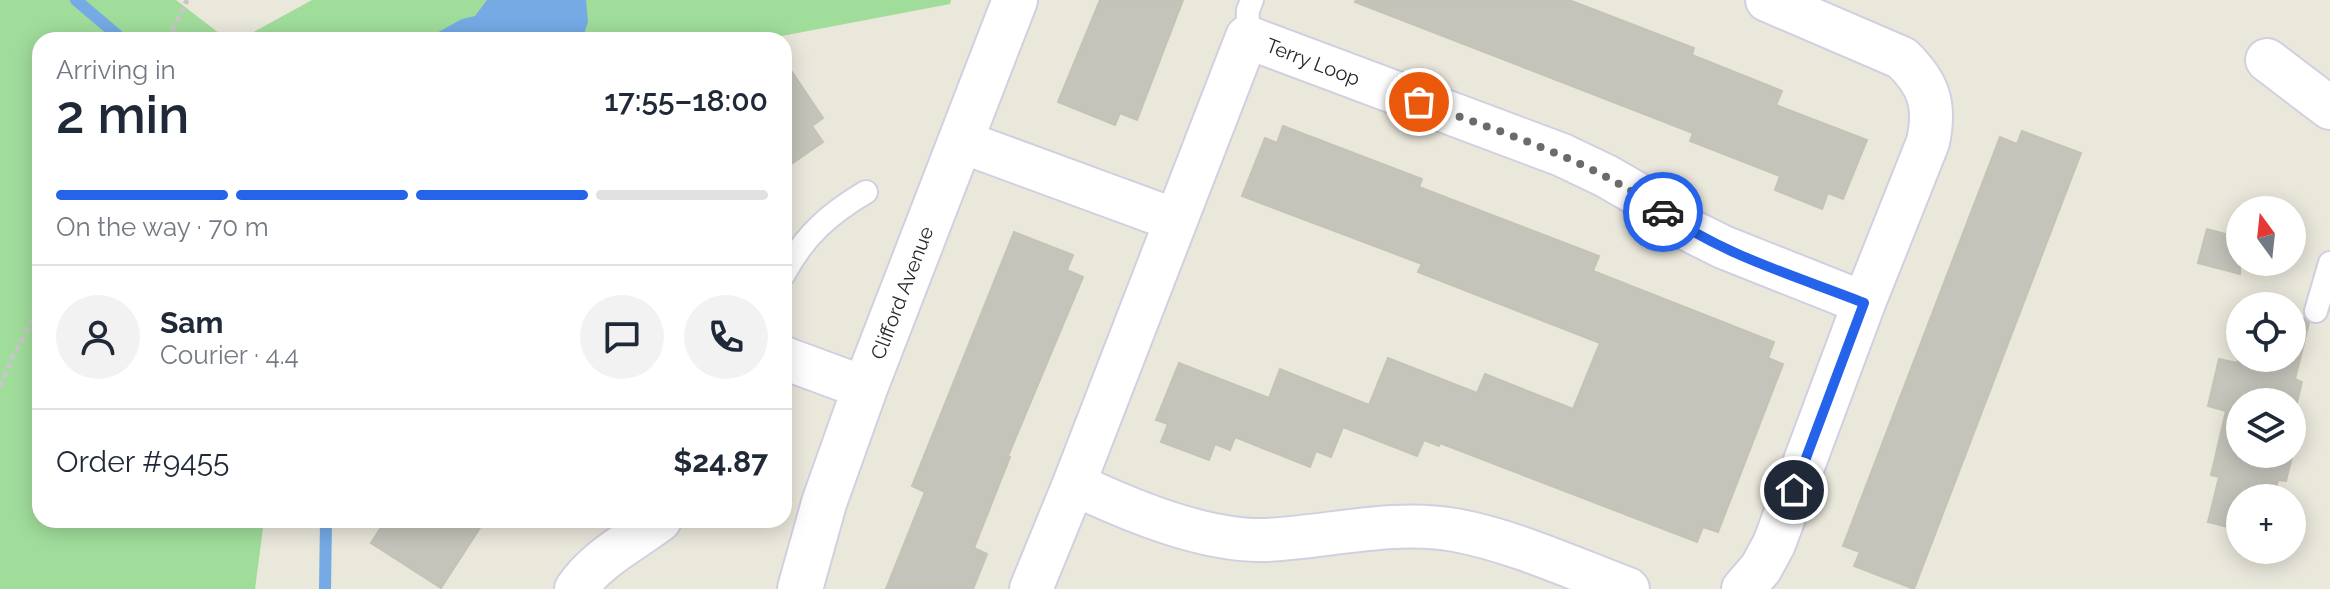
<!DOCTYPE html>
<html lang="en">
<head>
<meta charset="utf-8">
<style>
  body { margin:0; font-family:Raleway,sans-serif; background:#f2f2f3; color:#1f2937; height:100vh; display:flex; flex-direction:column; font-size:30px; white-space:nowrap }
  * { box-sizing:border-box; margin:0 }
  p { font-size:26px; color:#747a83 }
  .icon { flex:none; width:44px; height:44px; fill:none; stroke:currentColor; stroke-width:2; stroke-linecap:round; stroke-linejoin:round }
  .map { position:relative; flex:1; overflow:hidden }
  .panel { position:absolute; left:32px; top:32px; width:760px; height:496px; display:flex; flex-direction:column; background:#fff; border-radius:24px; box-shadow:0 4px 20px #0003 }
  .panel>* { flex:none }
  .needle { width:52px; rotate:345deg }
  .fabs { position:absolute; left:2226px; top:196px; display:grid; gap:16px }
  .fabs a { display:grid; place-items:center; width:80px; height:80px; border-radius:50%; background:#fff; box-shadow:0 4px 20px #0003; font-size:40px }
  .pin { position:absolute; display:grid; place-items:center; width:68px; height:68px; color:#fff; margin:-34px; border:4px solid #fff; border-radius:50%; box-shadow:0 2px 8px #0007 }
  .courier { position:absolute; display:grid; place-items:center; width:80px; height:80px; margin:-40px; border:6px solid #2563eb; border-radius:50%; background:#fff; color:#222; box-shadow:0 2px 10px #0007 }
  .summary em { font-style:normal; font-weight:600 }
  .summary div { display:flex; flex-direction:column-reverse }
  .summary { display:flex; align-items:center; justify-content:space-between; height:136px; padding:0 24px }
  h1 { font-size:52px; font-weight:600; line-height:60px }
  .bar { display:grid; grid-template-columns:repeat(4,1fr); gap:12px 8px; align-content:center; height:96px; padding:0 24px }
  .bar i { height:10px; border-radius:6px; background:#e0e1e3 }
  .bar .current { background:#2563eb }
  .bar p { grid-column:span 4 }
  .line { display:flex; align-items:center; gap:20px; padding:0 24px; border-top:2px solid #e0e1e3 }
  .line div { flex:1 }
  .round { display:grid; place-items:center; flex:none; width:84px; height:84px; border-radius:42px; background:#f2f2f3 }
  .map>svg:first-child { display:block }
</style>
</head>
<body>
<div class="map">
<svg width="2330" height="589" viewBox="0 0 2330 589">
  <rect width="100%" height="100%" fill="#eae7db"/>
  <!-- green -->
  <path fill="#a0dd9b" d="M0,0H176L228,40H40V520H264L255,589H0Z
    M312,0H951L950,4L761,40H239Z"/>
  <!-- water -->
  <path fill="#75aae5" d="M487,0H586L588,22L582,40H424L462,19L475,16Z"/>
  <g fill="none" stroke-linecap="round" stroke-linejoin="round">
    <!-- stream -->
    <path stroke="#75aae5" stroke-width="12" d="M76,0L123,40
      M325,589L326,520"/>
  </g>
  <!-- building -->
  <path fill="#c5c4bb" stroke="#c5c3b5" stroke-width="2" d="M1100,0H1183L1137,120L1120,113L1115,125L1058,102Z
    M1356,0H1569L1694,48L1692,55L1782,91L1776,105L1867,140L1843,199L1828,193L1822,209L1775,190L1780,176L1690,141L1693,133L1355,2Z
    M784,60L823,118L812,126L823,142L784,169Z
    M1283,126L1422,179L1419,187L1599,256L1593,271L1774,342L1768,358L1783,364L1718,532L1703,527L1697,542L1440,443L1439,446L1424,440L1417,456L1343,427L1331,457L1316,451L1310,467L1235,437L1230,450L1215,444L1209,460L1161,442L1168,424L1156,420L1179,363L1269,398L1280,369L1369,405L1388,358L1477,393L1485,374L1573,409L1600,343L1418,272L1422,264L1242,196L1265,138L1277,143Z
    M2022,131L2081,153L1914,589L1854,566L1860,552L1843,546L2000,137L2017,144Z
    M2207,229L2240,238V274L2198,263Z
    M1014,232L1073,255L1067,270L1083,277L1008,456L1010,457L974,548L987,554L973,589H886L925,492L912,486Z
    M2292,315L2304,318L2309,323L2295,379L2302,382L2292,422V402H2240V454H2292V431L2298,433L2286,481L2278,480L2273,498H2240V530L2208,522L2219,477L2211,475L2226,411L2208,406L2219,359L2237,363L2240,351V358H2292Z
    M386,520H485L441,588L371,543Z"/>
  <g fill="none" stroke-linecap="round" stroke-linejoin="round">
    <defs>
      <path id="lane" d="M1247,37L1248,10L1252,0
        M784,274C805,235 829,214 866,192
        M2316,311L2330,263"/>
      <path id="street" d="M2267,60L2330,108
        M960,141L1175,220
        M784,358L865,388
        M576,589C597,558 631,542 660,520
        M1031,589L1074,484
        M1628,589C1572,568 1514,541 1455,530C1392,519 1329,537 1266,540C1205,542 1129,510 1074,484L1247,37L1562,155L1606,176L1639,195L1685,228L1723,247L1864,303
        M1743,589L1761,568L1774,544L1864,303L1928,142C1936,105 1929,84 1902,58L1767,0"/>
      <path id="secondary" d="M800,589L824,503L865,388L1015,0"/>
    </defs>
    <!-- lane casing -->
    <use href="#lane" stroke="#d2d0e0" stroke-width="26"/>
    <!-- street casing -->
    <use href="#street" stroke="#d2d0e0" stroke-width="46"/>
    <!-- secondary casing -->
    <use href="#secondary" stroke="#d2d0e0" stroke-width="48"/>
    <!-- path -->
    <path stroke="#c7c7c7" stroke-width="5" stroke-dasharray="6 4" stroke-linecap="butt" d="M168,40L187,0
      M0,387L12,358L40,308"/>
    <!-- lane -->
    <use href="#lane" stroke="#fff" stroke-width="22"/>
    <!-- street -->
    <use href="#street" stroke="#fff" stroke-width="42"/>
    <!-- secondary -->
    <use href="#secondary" stroke="#fff" stroke-width="44"/>
  </g>
  <g fill="none" stroke-linecap="round" stroke-linejoin="round">
    <!-- done -->
    <path stroke="#6c6b67" stroke-width="8" stroke-dasharray="0 14.4" d="M1419,102C1503,133 1590,159 1663,212"/>
    <!-- route -->
    <path stroke="#2563eb" stroke-width="10" d="M1663,212C1722,255 1796,276 1864,303L1794,490"/>
  </g>
  <g text-anchor="middle" stroke-width="6" stroke-linejoin="round" paint-order="stroke">
    <!-- street labels -->
    <g font-size="20" fill="#282828" stroke="#fff">
      <text transform="translate(1313 62) rotate(21)" y="7">Terry Loop</text>
      <text transform="translate(902 293) rotate(-69)" y="7">Clifford Avenue</text>
    </g>
  </g>
</svg>
<div class="fabs">
<a><svg class="needle" viewBox="-14 -14 28 28"><path d="M0-13l5 13h-10z" fill="#e53935"/><path d="M0 13l5-13h-10z" fill="#747a83"/></svg></a>
<a><svg class="icon" aria-label="locate" viewBox="0 0 24 24"><circle cx="12" cy="12" r="6"/><path d="M12 2v4M12 18v4M2 12h4M18 12h4"/></svg></a>
<a><svg class="icon" aria-label="layers" viewBox="0 0 24 24"><path d="M12 4l9 5-9 5-9-5zM3 14l9 5 9-5"/></svg></a>
<a>+</a>
</div>
<div class="pin" style="left:1419px;top:102px;background:#ea580c"><svg class="icon" aria-label="bag" viewBox="0 0 24 24"><path d="M5 8h14l-1 12H6zM9 8a3 3 0 0 1 6 0"/></svg></div>
<div class="pin" style="left:1794px;top:490px;background:#1f2937"><svg class="icon" aria-label="home" viewBox="0 0 24 24"><path d="M3 11l9-7 9 7M6 9v11h12V9"/></svg></div>
<div class="courier" style="left:1663px;top:212px"><svg class="icon" aria-label="car" viewBox="0 0 24 24"><path d="M5 17H2v-5l4-1 3-4h7l3 4 3 1v5h-3M9 17h6M6 11h13"/><circle cx="7" cy="17" r="2"/><circle cx="17" cy="17" r="2"/></svg></div>
<section class="panel">
<div class="summary"><div><h1>2 min</h1><p>Arriving in</p></div><em>17:55–18:00</em></div>
<div class="bar"><i class="current"></i><i class="current"></i><i class="current"></i><i></i><p>On the way · 70 m</p></div>
<div class="line" style="height:144px"><a class="round"><svg class="icon" aria-label="person" viewBox="0 0 24 24"><circle cx="12" cy="8" r="4"/><path d="M4 21q1-7 8-7t8 7"/></svg></a><div><b>Sam</b><p>Courier · 4.4</p></div><a class="round"><svg class="icon" aria-label="chat" viewBox="0 0 24 24"><path d="M4 5h16v11H9l-5 4z"/></svg></a><a class="round"><svg class="icon" aria-label="phone" viewBox="0 0 24 24"><path d="M5 4h4l2 5-3 2q2 4 5 5l2-3 5 2v4C11 20 4 13 5 4z"/></svg></a></div>
<div class="line" style="height:104px"><div>Order #9455</div><b>$24.87</b></div>
</section>
</div>
</body>
</html>
